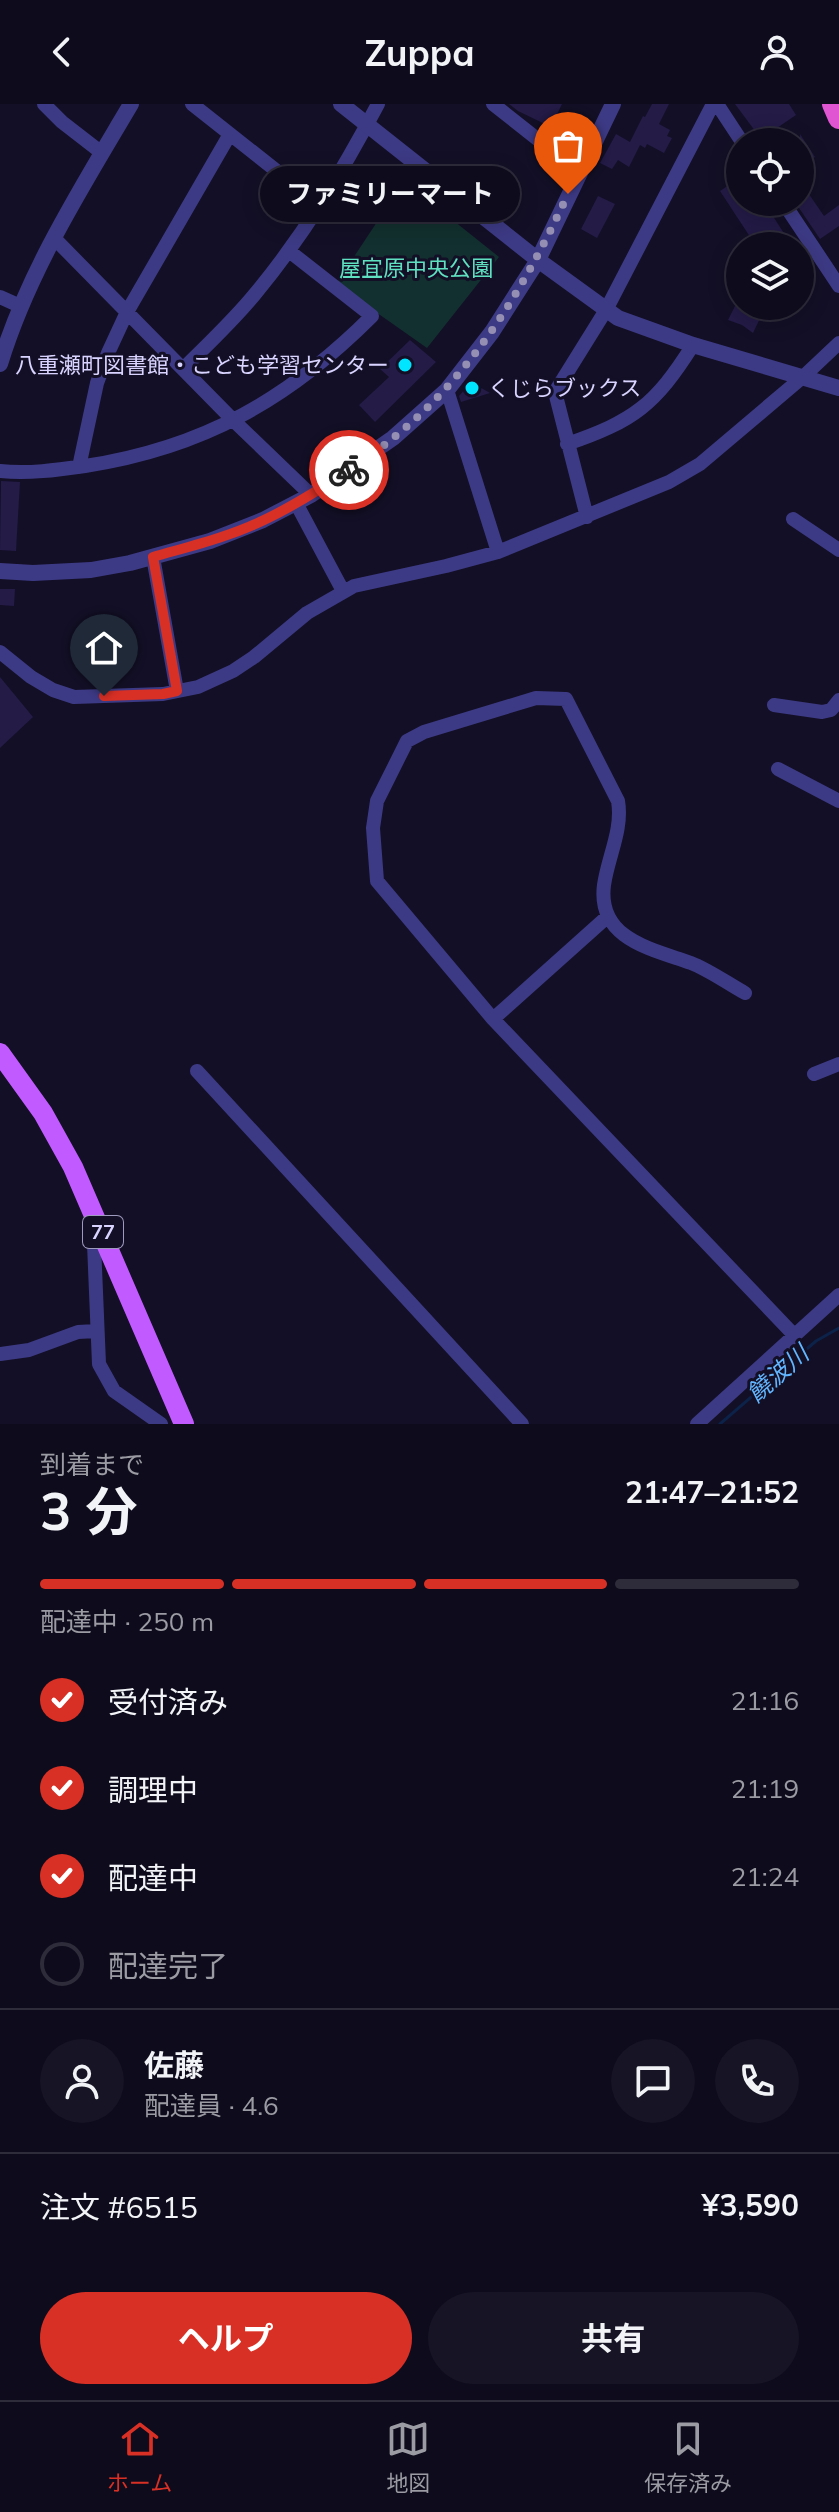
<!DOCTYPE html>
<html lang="ja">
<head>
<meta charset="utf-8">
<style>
  body { margin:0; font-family:Mulish,"Noto Sans JP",sans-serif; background:#171425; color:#f1f3f6; height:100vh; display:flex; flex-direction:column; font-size:30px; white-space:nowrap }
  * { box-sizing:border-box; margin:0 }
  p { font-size:26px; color:#9b9ba3 }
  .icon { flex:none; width:44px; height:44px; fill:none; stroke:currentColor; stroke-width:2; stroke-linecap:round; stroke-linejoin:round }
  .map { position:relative; height:1320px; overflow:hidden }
  .sheet { display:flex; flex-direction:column; background:#0e0b1c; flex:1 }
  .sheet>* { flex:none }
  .fabs { position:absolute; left:726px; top:24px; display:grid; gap:16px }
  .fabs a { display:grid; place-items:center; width:88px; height:88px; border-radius:50%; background:#0e0b1c; box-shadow:0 4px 20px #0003,0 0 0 2px #2e2b3b; font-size:40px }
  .pin { position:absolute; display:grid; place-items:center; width:68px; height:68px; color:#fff; margin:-82px -34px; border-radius:50% 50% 50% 0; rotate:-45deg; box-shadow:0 0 8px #0007 }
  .pin .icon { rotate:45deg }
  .courier { position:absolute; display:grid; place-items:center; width:80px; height:80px; margin:-40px; border:6px solid #d93025; border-radius:50%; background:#fff; color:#222; box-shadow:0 2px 10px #0007 }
  .bubble { position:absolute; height:56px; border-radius:28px; background:#0e0b1c; box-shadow:0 4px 20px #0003,0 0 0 2px #2e2b3b; font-size:26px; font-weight:700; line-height:56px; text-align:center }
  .head em { font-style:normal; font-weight:700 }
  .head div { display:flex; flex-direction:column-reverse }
  .head { display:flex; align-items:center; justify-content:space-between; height:136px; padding:0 40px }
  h1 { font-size:52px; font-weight:700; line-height:60px }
  .bar { display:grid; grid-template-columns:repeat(4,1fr); gap:12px 8px; align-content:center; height:96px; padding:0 40px }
  .bar i { height:10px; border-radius:6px; background:#2e2b3b }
  .bar .selected { background:#d93025 }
  .bar p { grid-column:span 4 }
  .line { display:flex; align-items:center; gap:20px; padding:0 40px; border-top:2px solid #2e2b3b }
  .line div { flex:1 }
  .round { display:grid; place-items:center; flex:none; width:84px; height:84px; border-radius:42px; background:#171425 }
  ol { padding:0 40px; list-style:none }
  li { display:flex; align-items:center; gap:24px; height:88px }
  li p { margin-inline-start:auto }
  li .icon { padding:8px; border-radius:50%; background:#d93025; color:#fff; stroke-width:4 }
  li:last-child { color:#9b9ba3 }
  li i { width:44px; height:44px; border:4px solid #2e2b3b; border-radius:50% }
  .primary-button { display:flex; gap:16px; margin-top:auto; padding:16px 40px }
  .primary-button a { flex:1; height:92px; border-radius:48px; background:#d93025; color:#fff; font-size:32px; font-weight:700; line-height:92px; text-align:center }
  .primary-button a+a { background:#171425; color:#f1f3f6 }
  header { display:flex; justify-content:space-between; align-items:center; height:104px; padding:0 40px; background:#0e0b1c; font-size:36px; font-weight:700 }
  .tab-bar { display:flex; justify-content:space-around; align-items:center; height:112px; border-top:2px solid #2e2b3b; background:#0e0b1c; font-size:22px; color:#9b9ba3 }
  .tab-bar a { display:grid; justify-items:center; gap:4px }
  .tab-bar .selected { color:#d93025 }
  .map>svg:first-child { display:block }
</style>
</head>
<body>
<header><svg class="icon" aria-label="back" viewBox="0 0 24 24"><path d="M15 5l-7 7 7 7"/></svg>Zuppa<svg class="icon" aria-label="person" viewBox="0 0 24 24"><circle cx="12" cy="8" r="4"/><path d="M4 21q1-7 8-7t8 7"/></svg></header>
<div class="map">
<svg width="839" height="1320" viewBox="0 0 839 1320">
  <rect width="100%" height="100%" fill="#130f26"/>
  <!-- green -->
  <path fill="#12302f" d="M404,77L499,153L427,244L336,180Z"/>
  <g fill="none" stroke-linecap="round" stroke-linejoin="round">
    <!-- stream -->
    <path stroke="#0c2248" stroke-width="3" d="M720,1320L816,1237L839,1224"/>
  </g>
  <!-- building -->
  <path fill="#241b47" d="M509,0H562L551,23L518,7Z
    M652,0H669L659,20L670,26L667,32L672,34L664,49L647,40L645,44L640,41L629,63L618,56L612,65L600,59L616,30L630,38L643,12L645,13Z
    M735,0H789L796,11L761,35Z
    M800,30L815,53L800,62Z
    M740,68V98H764L785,131L789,142H756L720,87L732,79L730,76Z
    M800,77L824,112L839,101V122L820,135L795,98H800Z
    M598,92L615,100L597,134L581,125Z
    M735,202H766L753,229L742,221L728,216Z
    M410,236L436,258L375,318L359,301L389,273L380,265Z
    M471,278L490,289L461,298L459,292Z
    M1,377L20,378L16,447L0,446Z
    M0,485H15L14,502L0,501Z
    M0,573L33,613L0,644Z"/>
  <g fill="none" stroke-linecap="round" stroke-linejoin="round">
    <!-- minor -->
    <path stroke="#3d3a85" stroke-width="14" d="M44,0L62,18L102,49
      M192,0L321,102
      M493,0L579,68
      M717,0L742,38
      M783,98L839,182
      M55,135L234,317L311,391
      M0,193L20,202
      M183,265C207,241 233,217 255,190C304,131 342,68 378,0
      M447,286L498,448
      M567,340C634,317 655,301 693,241
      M79,363L97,279L108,249L127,208L230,30
      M0,367C28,370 57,366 85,362C203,344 289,295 372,212L289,147
      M296,399L343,487
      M587,413L555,288L606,206L713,0
      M793,415L839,446
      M153,453L177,587
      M0,548L31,573L53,586L74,593L163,590L198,583L233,567L254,553L307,509L354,482L446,462L498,448L669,378L700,360L804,272L839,239
      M774,601L822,608L831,606L839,596
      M778,665L839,697
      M745,889C727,879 709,866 691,859C652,845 597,835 604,781C608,753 623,725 618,697L566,595L536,594L424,628L407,637L377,697L373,724L377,777L493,915L795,1232
      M493,915L607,813
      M197,967L522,1320
      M814,970L839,960
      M102,1125L94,1140L99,1260L114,1287L161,1320
      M0,1250L29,1246L78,1228L96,1227
      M697,1320L839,1191"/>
    <!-- tertiary -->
    <path stroke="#3d3a85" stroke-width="16" d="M341,0L538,156L618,214L693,241L839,284
      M0,260C28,168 82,83 131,0
      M0,467L33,469L91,466L130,459L210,437L263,416L311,391L393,334L447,286L492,228L538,156L613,0"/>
    <!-- primary -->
    <path stroke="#c25bff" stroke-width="20" d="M0,949L43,1009L73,1063L184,1320"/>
    <!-- trunk -->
    <path stroke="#e055d1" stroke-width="22" d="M833,0L839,14"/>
  </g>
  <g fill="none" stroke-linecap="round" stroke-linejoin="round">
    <!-- done -->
    <path stroke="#948fb3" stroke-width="8" stroke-dasharray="0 14.4" d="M349,366C455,298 516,202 568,90"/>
    <!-- route -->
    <path stroke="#d93025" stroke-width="10" d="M104,592L163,590L177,587L153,453C191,442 229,433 264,416C294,402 322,384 349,366"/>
  </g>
  <!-- markers -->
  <g fill="#00e5ff" stroke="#130f26" stroke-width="3">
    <circle cx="405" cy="261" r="8"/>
    <circle cx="472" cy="284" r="8"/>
  </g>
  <g text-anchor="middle" stroke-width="6" stroke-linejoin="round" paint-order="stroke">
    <!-- shield labels -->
    <rect fill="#130f26" stroke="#9e99be" stroke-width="2" x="83" y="1112" width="40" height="32" rx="6"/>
    <g font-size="20" font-weight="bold" fill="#d9d4ff">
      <text x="103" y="1135">77</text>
    </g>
    <!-- park labels -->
    <g font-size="22" fill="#5fe0c0" stroke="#130f26">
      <text x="416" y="172">屋宜原中央公園</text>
    </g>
    <!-- poi labels -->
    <g font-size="22" fill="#d9d4ff" stroke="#130f26" text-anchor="end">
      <text x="389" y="269">八重瀬町図書館・こども学習センター</text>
      <text x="488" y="292" text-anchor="start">くじらブックス</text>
    </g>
    <!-- water labels -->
    <g font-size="24" font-style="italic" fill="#62b6ff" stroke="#130f26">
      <text transform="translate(778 1270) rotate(-41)" y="8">饒波川</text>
    </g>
  </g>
</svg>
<div class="fabs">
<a><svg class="icon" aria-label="locate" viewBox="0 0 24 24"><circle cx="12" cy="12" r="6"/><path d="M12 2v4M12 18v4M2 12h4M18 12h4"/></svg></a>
<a><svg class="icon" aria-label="layers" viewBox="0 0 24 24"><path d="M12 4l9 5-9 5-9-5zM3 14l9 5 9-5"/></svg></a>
</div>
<div class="pin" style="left:568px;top:90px;background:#ea580c"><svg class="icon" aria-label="bag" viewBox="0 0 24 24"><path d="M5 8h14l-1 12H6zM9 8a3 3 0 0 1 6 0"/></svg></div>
<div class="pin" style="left:104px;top:592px;background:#1f2937"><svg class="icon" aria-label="home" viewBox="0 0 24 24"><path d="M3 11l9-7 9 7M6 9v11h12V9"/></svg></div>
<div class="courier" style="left:349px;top:366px"><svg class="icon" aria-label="bike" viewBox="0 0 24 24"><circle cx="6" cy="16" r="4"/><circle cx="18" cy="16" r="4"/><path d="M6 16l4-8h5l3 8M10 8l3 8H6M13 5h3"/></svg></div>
<div class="bubble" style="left:260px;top:62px;width:260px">ファミリーマート</div>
</div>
<section class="sheet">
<div class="head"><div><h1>3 分</h1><p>到着まで</p></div><em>21:47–21:52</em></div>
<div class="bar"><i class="selected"></i><i class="selected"></i><i class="selected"></i><i></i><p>配達中 · 250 m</p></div>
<ol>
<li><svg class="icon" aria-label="check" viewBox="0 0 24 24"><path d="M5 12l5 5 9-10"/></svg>受付済み<p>21:16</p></li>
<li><svg class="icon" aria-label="check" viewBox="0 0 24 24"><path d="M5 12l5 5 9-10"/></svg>調理中<p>21:19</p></li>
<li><svg class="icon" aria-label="check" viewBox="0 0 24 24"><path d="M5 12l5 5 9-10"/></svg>配達中<p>21:24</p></li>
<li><i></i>配達完了</li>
</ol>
<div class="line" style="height:144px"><a class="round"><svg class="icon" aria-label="person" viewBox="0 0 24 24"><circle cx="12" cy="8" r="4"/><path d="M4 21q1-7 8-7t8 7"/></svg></a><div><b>佐藤</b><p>配達員 · 4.6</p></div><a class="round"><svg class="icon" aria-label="chat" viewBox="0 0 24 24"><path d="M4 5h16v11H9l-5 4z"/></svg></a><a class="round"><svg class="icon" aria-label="phone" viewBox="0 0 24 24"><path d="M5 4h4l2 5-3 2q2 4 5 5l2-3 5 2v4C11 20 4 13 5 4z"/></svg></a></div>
<div class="line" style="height:104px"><div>注文 #6515</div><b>¥3,590</b></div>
<div class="primary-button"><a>ヘルプ</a><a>共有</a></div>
</section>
<nav class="tab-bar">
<a class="selected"><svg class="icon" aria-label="home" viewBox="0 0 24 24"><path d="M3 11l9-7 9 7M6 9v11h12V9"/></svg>ホーム</a>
<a><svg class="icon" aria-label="map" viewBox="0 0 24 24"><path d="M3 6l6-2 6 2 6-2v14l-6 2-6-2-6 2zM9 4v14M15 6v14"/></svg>地図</a>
<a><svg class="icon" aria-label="saved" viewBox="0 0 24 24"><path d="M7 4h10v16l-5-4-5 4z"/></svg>保存済み</a>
</nav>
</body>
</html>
